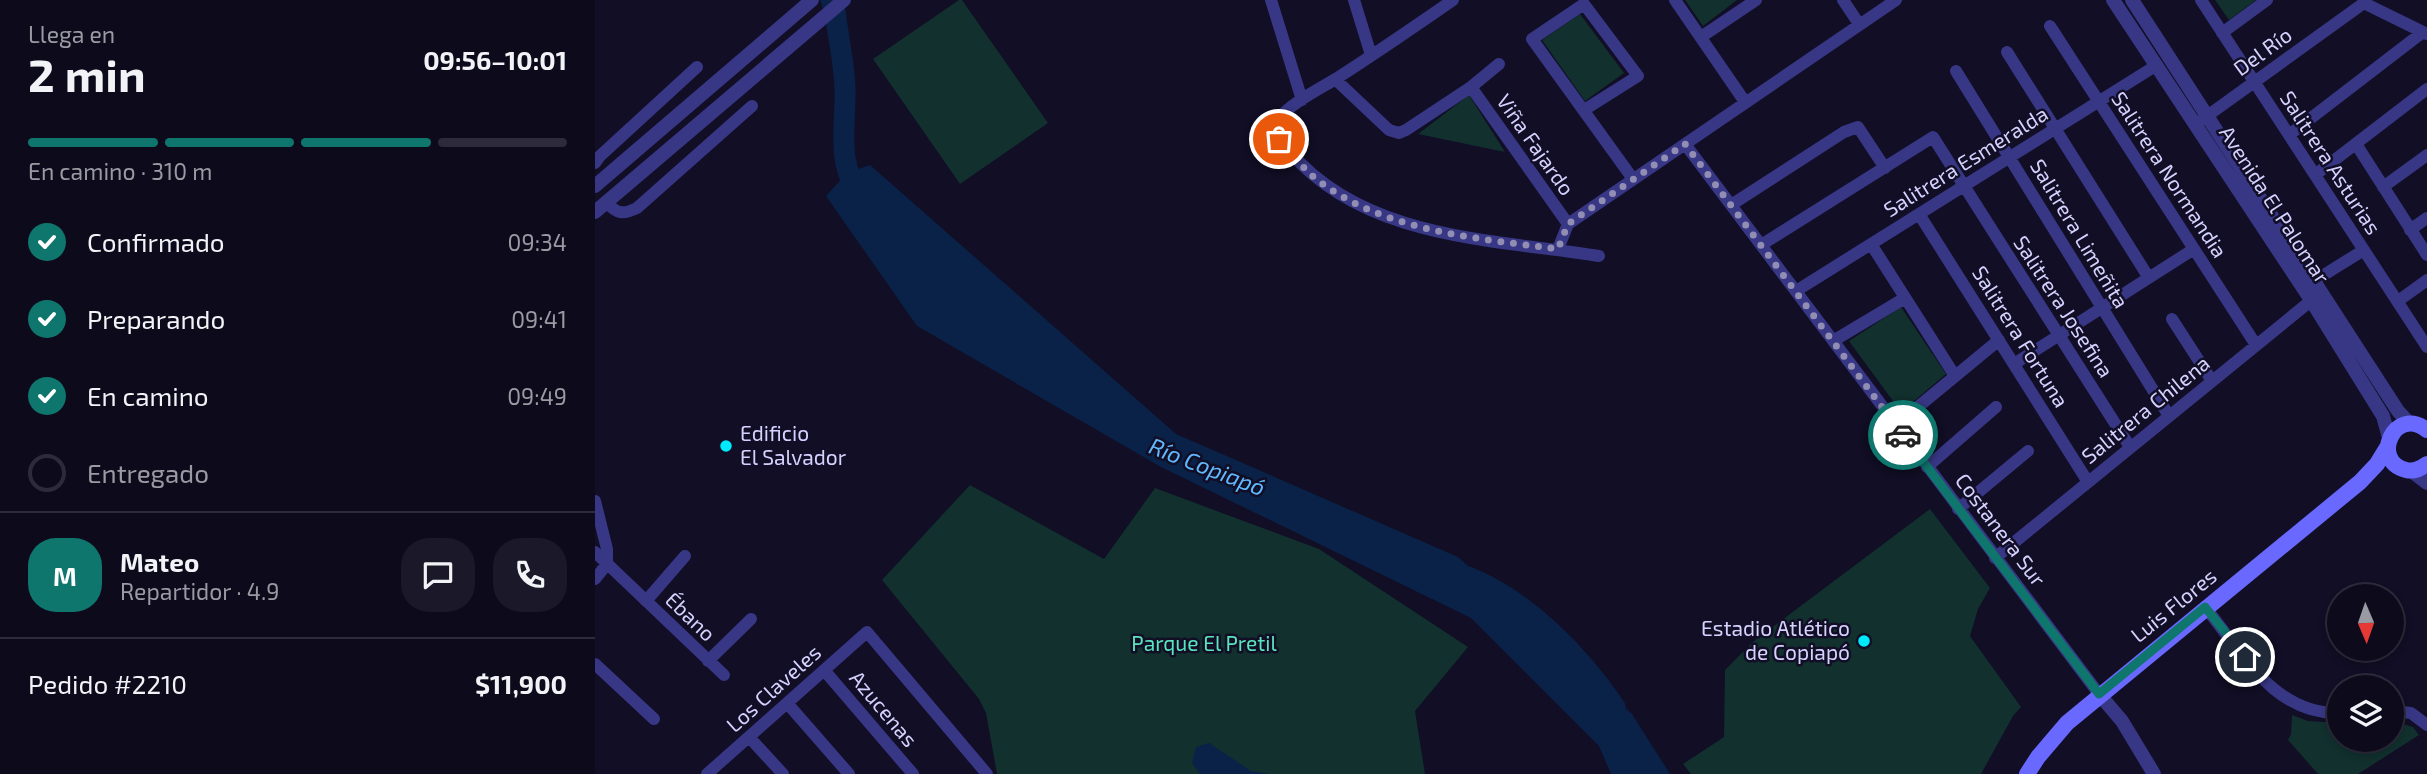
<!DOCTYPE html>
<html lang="es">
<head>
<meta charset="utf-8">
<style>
  body { margin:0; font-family:"Exo 2",sans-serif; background:#1b1829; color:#f1f3f6; height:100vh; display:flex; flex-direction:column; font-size:26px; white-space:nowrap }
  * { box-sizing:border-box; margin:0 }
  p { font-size:23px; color:#9a9aa3 }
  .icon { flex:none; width:38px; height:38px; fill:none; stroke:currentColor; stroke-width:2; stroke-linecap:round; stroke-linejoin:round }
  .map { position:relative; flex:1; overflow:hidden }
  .panel { display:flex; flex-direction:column; background:#0d0a1c; width:595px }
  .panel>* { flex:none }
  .needle { width:46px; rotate:178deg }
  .buttons { position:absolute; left:1732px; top:584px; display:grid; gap:14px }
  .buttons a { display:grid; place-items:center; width:77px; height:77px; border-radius:50%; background:#0d0a1c; box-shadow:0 4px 10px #0003,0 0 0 2px #2d2b3b; font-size:35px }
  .pin { position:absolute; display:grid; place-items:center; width:60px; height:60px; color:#fff; margin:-30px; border:4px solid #fff; border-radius:50%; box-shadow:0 2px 7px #0007 }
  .courier { position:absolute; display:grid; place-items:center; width:70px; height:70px; margin:-35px; border:5px solid #0f766e; border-radius:50%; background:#fff; color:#222; box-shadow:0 2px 9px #0007 }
  .head em { font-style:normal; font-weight:700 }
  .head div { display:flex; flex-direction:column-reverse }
  .head { display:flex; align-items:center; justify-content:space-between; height:119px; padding:0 28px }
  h1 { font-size:46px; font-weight:700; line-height:52px }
  .bar { display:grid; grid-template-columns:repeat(4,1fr); gap:10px 7px; align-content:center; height:84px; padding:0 28px }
  .bar i { height:9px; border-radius:5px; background:#2d2b3b }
  .bar .current { background:#0f766e }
  .bar p { grid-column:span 4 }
  .line { display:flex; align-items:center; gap:18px; padding:0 28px; border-top:2px solid #2d2b3b }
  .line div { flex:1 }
  .round { display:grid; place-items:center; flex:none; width:74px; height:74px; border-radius:28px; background:#1b1829 }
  ol { padding:0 28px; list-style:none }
  li { display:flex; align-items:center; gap:21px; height:77px }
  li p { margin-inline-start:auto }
  li .icon { padding:7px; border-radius:50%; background:#0f766e; color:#fff; stroke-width:4 }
  li:last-child { color:#9a9aa3 }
  li i { width:38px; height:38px; border:4px solid #2d2b3b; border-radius:50% }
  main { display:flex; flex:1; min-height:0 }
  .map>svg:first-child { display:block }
</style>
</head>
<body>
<main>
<section class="panel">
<div class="head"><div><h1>2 min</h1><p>Llega en</p></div><em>09:56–10:01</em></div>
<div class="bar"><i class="current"></i><i class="current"></i><i class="current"></i><i></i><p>En camino · 310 m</p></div>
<ol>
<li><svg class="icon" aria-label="check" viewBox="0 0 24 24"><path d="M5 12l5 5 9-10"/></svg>Confirmado<p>09:34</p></li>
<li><svg class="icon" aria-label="check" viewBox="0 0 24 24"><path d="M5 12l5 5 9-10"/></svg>Preparando<p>09:41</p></li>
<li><svg class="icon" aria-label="check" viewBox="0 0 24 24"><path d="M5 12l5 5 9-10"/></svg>En camino<p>09:49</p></li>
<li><i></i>Entregado</li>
</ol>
<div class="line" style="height:126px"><b class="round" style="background:#0f766e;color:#fff">M</b><div><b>Mateo</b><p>Repartidor · 4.9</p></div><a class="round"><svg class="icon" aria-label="chat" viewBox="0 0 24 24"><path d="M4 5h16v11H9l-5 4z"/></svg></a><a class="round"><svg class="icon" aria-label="phone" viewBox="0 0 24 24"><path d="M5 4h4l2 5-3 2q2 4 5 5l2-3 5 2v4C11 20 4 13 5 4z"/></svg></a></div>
<div class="line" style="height:91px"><div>Pedido #2210</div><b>$11,900</b></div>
</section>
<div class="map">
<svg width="1832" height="774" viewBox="0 0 1832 774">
  <rect width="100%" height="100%" fill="#110e25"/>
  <!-- green -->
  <path fill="#11302e" d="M364,0H367L453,123L365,184L278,59Z
    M1090,0H1142L1108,26Z
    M1620,0H1661L1634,20Z
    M985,14L1029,73L990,101L947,40Z
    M874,95L910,152L823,134Z
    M1306,307L1351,374L1306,412L1254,341Z
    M375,485L509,559L560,488L724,549L873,647L820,711L830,774H402L391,713L384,699L287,580Z
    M1335,509L1395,588L1383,609L1375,636L1426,707L1418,716L1386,774H1096L1088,764L1129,737L1130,670L1159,641Z
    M1697,715L1713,721L1745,723V740H1797V721L1818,727L1824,735L1763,774H1723L1693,740L1696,734Z"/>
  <!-- water -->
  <path fill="#0a2248" d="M275,165L581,434L863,557L1037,714L1075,774H1016L1004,746L876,618L566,467L322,326L231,196L252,173Z
    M614,743L656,771L675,774H605L597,763L601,747Z"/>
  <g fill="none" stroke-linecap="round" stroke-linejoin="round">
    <!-- river -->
    <path stroke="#0a2248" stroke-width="21" d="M236,0L240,11C243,36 249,62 250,88C251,127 240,166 268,198
      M873,577C931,600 985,655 1020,707"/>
    <!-- minor -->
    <path stroke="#383786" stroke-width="12" d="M676,0L707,100
      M759,0L776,55
      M858,0C819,27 780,54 739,80C724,89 693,105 683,120C675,131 688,144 695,152C771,240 899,239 1004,256
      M1080,0L1150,102
      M1248,0L1264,24
      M1606,0L1832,347
      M1455,26L1661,345
      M1627,33L1672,0
      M1106,37L1161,0
      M1412,52L1554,278
      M1361,71L1574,416
      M740,79L794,130L804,133L811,130L876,87L973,224
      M876,87L904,64
      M989,110L1043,76L989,4L937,39L1038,179
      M1601,124L1769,3L1832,34
      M1694,135L1828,32
      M1090,144L1504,694
      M1761,144L1832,255
      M0,163L5,156L102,67
      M1720,175L1832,89
      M1788,187L1832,155
      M11,202C22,214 28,215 42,208L157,106
      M1136,205L1249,132L1263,127L1290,168
      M1324,214L1493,482
      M1815,230L1832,218
      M1276,244L1360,376
      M1166,245L1338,137L1535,447
      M963,249L973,224L1301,0
      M1719,281L1769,250
      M1201,291L1562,65
      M1803,301L1832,280
      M1577,319L1617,381
      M1238,341L1310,298
      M1419,364L1599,249
      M1301,425L1404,340
      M1332,467L1401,407
      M0,501L12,549V564L0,579
      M1363,509L1433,451
      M0,552L129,675
      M1400,558L1723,295
      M51,601L90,556
      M1610,607C1647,652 1679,715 1745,713
      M113,661L156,619
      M0,664L59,719
      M229,670L318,774
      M192,703L254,774
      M1797,711L1816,713L1832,725
      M154,737L188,774
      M112,774L272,632L392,774"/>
    <!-- tertiary -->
    <path stroke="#383786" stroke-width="14" d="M1518,0L1716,300L1788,416L1794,438
      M1537,0L1803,411L1815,424
      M0,186L217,0
      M0,212L249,0
      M1815,470L1832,483
      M1504,694L1527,721L1559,774"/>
    <!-- secondary -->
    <path stroke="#6969ff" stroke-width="16" d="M1832,430C1799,405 1775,461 1811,470C1819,472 1825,469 1832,464
      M1432,774L1443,757L1472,723L1765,482L1782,464L1793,446"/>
  </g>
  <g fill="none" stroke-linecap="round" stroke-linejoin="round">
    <!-- done -->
    <path stroke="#918db3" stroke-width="7" stroke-dasharray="0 12.6" d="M684,139C696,152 707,168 721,179C790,232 880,238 963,249L973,224L1090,144L1308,435"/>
    <!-- route -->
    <path stroke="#0f766e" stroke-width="9" d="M1308,435L1504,694L1610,607L1650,657"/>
  </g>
  <!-- markers -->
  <g fill="#00eafd" stroke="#110e25" stroke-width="2.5">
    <circle cx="131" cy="446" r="7"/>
    <circle cx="1269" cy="641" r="7"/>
  </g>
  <g text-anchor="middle" stroke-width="5" stroke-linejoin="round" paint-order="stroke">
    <!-- street labels -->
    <g font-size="21" fill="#d6d2ff" stroke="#110e25">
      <text transform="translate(1668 52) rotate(-36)" y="7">Del Río</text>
      <text transform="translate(940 145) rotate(55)" y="7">Viña Fajardo</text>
      <text transform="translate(1371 162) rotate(-32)" y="7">Salitrera Esmeralda</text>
      <text transform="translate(1735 163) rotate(57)" y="7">Salitrera Asturias</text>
      <text transform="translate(1574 175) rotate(57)" y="7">Salitrera Normandia</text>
      <text transform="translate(1679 205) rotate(57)" y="7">Avenida El Palomar</text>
      <text transform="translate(1484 234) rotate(59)" y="7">Salitrera Limeñita</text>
      <text transform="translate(1468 307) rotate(57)" y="7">Salitrera Josefina</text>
      <text transform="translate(1425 337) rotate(58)" y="7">Salitrera Fortuna</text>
      <text transform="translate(1551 410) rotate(-39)" y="7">Salitrera Chilena</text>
      <text transform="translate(1405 530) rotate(53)" y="7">Costanera Sur</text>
      <text transform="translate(1579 606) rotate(-39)" y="7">Luis Flores</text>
      <text transform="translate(95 617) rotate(44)" y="7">Ébano</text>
      <text transform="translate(179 689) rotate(-42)" y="7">Los Claveles</text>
      <text transform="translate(288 709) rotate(50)" y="7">Azucenas</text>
    </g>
    <!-- poi labels -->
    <g font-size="21" fill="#d6d2ff" stroke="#110e25" text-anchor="start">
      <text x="145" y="441">Edificio<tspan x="145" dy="24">El Salvador</tspan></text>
      <text x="1255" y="636" text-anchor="end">Estadio Atlético<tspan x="1255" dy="24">de Copiapó</tspan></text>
    </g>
    <!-- park labels -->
    <g font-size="21" fill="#59e4be" stroke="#110e25">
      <text x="609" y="651">Parque El Pretil</text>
    </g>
    <!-- water labels -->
    <g font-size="23" font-style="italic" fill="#60b9ff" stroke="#110e25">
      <text transform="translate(612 467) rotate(21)" y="8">Río Copiapó</text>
    </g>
  </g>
</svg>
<div class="buttons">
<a><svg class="needle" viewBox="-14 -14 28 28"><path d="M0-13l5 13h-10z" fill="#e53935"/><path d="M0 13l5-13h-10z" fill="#9a9aa3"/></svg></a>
<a><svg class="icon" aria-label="layers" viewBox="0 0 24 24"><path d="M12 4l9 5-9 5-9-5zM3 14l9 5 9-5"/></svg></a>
</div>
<div class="pin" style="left:684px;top:139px;background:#ea580c"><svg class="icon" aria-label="bag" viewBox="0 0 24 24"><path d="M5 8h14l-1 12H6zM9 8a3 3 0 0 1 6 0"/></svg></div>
<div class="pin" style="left:1650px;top:657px;background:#1f2937"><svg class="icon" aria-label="home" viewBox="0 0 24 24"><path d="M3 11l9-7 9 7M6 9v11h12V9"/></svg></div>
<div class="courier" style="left:1308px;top:435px"><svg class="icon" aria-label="car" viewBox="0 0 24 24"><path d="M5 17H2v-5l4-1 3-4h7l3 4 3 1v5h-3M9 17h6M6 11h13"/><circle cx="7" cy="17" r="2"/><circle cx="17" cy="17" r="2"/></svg></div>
</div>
</main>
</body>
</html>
